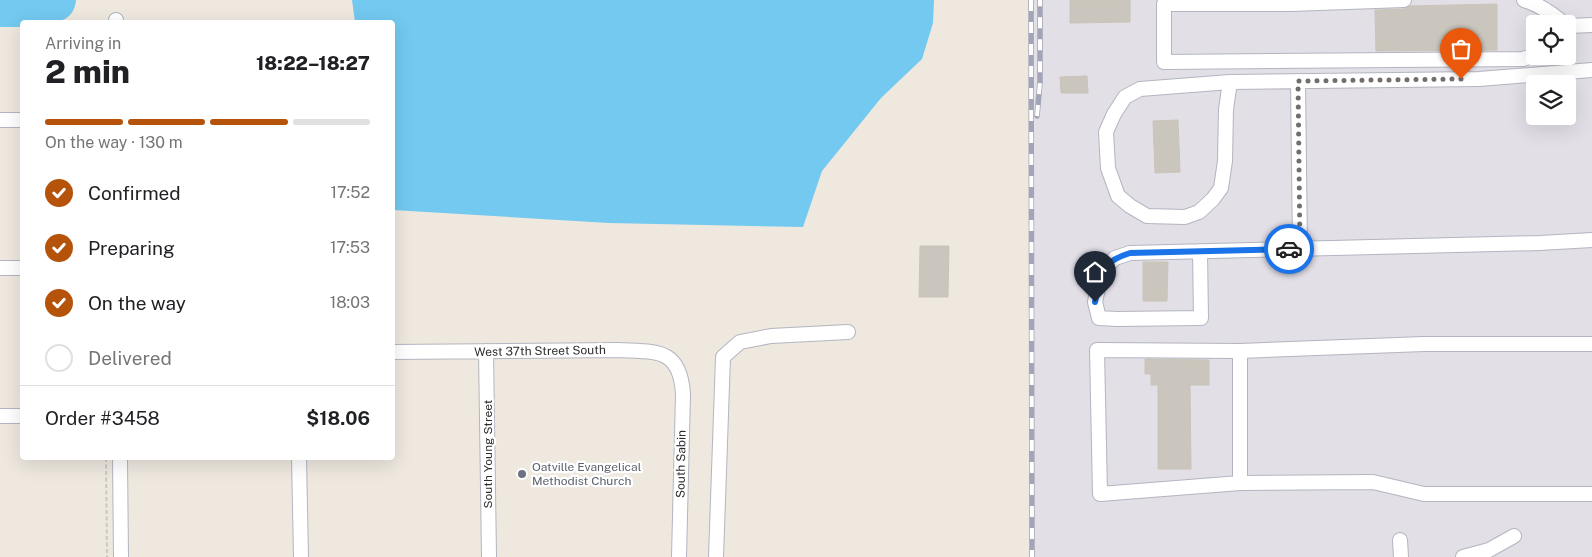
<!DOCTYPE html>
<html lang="en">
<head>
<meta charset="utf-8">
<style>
  body { margin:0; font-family:"Public Sans",sans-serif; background:#f6f6f6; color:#202124; height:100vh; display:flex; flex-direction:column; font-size:19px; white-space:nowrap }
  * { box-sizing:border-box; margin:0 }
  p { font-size:16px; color:#757577 }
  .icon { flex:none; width:28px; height:28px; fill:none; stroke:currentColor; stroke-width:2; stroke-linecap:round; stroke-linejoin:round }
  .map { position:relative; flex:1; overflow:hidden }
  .sheet { position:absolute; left:20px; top:20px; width:375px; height:440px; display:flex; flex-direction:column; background:#fff; border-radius:5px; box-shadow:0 5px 20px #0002 }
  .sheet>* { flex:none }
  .fabs { position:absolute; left:1526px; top:15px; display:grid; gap:10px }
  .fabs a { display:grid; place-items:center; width:50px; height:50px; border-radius:5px; background:#fff; box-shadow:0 5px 20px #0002; font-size:25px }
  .pin { position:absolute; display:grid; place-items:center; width:42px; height:42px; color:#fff; margin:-51px -21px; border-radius:50% 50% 50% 0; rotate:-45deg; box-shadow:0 0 5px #0007 }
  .pin .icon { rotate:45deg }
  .courier { position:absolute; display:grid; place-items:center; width:50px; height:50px; margin:-25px; border:4px solid #1a73e8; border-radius:50%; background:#fff; color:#222; box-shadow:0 1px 6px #0007 }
  .headline em { font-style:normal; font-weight:800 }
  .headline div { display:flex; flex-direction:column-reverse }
  .headline { display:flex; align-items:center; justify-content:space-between; height:85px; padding:0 25px }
  h1 { font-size:32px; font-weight:800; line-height:38px }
  .bar { display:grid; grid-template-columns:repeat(4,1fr); gap:8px 5px; align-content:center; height:60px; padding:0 25px }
  .bar i { height:6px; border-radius:4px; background:#e0e0e0 }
  .bar .selected { background:#b45309 }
  .bar p { grid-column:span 4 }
  .line { display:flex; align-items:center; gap:12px; padding:0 25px; border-top:1px solid #e0e0e0 }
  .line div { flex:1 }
  ol { padding:0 25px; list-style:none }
  li { display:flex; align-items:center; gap:15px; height:55px }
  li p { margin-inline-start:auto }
  li .icon { padding:5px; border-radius:50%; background:#b45309; color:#fff; stroke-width:4 }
  li:last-child { color:#757577 }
  li i { width:28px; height:28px; border:2px solid #e0e0e0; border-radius:50% }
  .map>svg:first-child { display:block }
</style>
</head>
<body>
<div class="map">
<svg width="1592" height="557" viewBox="0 0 1592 557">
  <rect width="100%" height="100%" fill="#eee8df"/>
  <!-- industrial -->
  <path fill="#e2dfe7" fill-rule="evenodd" d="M1029,0H1592V557H1031ZM1535,24H1568V56H1535ZM1535,84H1568V116H1535Z"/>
  <!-- water -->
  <path fill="#73c9ef" d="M0,0H76C73,29 44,22 22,22V27H0Z
    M352,0H934L933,23L922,59L881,98L822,171L803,227L609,223L393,210L392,22H355Z"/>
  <!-- building -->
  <path fill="#cac6bd" stroke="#cac4b8" d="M1070,0H1130V22L1070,23Z
    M1497,4V50L1376,51L1375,10L1404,9L1410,6Z
    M1087,76L1088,93H1061L1060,77Z
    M1178,120L1180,172L1155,173L1153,121Z
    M920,246H949L948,297H919Z
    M1143,262H1168L1167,301H1143Z
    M1145,359L1209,360V385H1190L1191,469H1158V385H1151V374H1145Z"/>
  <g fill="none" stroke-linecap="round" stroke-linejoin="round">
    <defs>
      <path id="minor" d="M1404,0L1291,4H1164V62L1523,59L1535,55
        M1524,0C1540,5 1552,13 1564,24
        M116,20V22
        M1568,26L1592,25
        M1298,81L1300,249
        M1230,82L1226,109L1225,161L1221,188L1213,199L1199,212L1185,217L1147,216L1130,206L1118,196L1108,168L1106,132L1114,114L1125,97L1140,89L1230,82L1479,79L1592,70
        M0,120H22
        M1200,251L1201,318L1117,319L1099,318L1095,302L1102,270L1115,258L1130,253L1540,243L1592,240
        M0,268H22
        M1592,344H1424L1240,351L1097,350L1100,494L1240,483L1373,482L1424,494H1592
        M486,351L489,557
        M1240,351V483
        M392,352L619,350C657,352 680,348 683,394L679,557
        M0,416H22
        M120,458L121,557
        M299,458L301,557
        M1400,540L1401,557
        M716,557L723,357L740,342L771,336L848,332
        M1463,557L1489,550L1514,536"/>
    </defs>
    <!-- minor casing -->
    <use href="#minor" stroke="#b3b5c0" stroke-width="16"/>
    <!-- path -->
    <path stroke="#c8c8c8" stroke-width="2" stroke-dasharray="4 2.5" stroke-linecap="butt" d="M106,458L107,557"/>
    <!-- minor -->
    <use href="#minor" stroke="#fff" stroke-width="14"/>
    <defs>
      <path id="rail" d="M1031,0L1032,557
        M1037,116L1040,82V0"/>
    </defs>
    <!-- rail casing -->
    <use href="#rail" stroke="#a2a4b7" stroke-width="5.5"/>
    <!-- rail -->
    <use href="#rail" stroke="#fff" stroke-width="4" stroke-dasharray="11" stroke-linecap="butt"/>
  </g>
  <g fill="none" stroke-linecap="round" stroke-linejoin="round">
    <!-- done -->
    <path stroke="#716e6b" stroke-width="5" stroke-dasharray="0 9" d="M1289,249H1300L1298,81L1461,79"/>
    <!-- route -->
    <path stroke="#1a73e8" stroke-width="6" d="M1095,302C1102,273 1099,263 1130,253L1289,249"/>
  </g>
  <!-- markers -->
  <circle fill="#6b7280" stroke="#fff" stroke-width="2" cx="522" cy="474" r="5"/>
  <g text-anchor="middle" stroke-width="4.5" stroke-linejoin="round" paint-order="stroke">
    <!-- street labels -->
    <g font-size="12" fill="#2d2d2d" stroke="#fff">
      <text transform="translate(540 351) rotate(-1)" y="4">West 37th Street South</text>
      <text transform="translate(488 454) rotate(-90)" y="4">South Young Street</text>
      <text transform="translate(681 464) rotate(-89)" y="4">South Sabin</text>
    </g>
    <!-- worship labels -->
    <g font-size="12" fill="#5b616d" stroke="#fff" text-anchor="start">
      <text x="532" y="471">Oatville Evangelical<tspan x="532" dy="14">Methodist Church</tspan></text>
    </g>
  </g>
</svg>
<div class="fabs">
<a><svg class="icon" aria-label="locate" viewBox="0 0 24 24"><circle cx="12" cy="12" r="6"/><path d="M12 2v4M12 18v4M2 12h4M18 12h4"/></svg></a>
<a><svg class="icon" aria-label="layers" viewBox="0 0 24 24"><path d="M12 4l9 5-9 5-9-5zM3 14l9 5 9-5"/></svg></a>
</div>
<div class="pin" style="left:1461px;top:79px;background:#ea580c"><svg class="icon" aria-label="bag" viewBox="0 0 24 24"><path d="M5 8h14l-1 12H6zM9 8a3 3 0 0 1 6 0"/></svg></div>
<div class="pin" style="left:1095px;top:302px;background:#1f2937"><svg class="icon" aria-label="home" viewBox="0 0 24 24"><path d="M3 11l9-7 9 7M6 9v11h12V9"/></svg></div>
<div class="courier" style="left:1289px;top:249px"><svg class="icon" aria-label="car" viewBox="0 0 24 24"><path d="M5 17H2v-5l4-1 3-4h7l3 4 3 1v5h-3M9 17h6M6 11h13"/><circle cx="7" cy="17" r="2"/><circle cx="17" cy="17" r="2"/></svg></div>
<section class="sheet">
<div class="headline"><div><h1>2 min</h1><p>Arriving in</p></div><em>18:22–18:27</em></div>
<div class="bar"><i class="selected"></i><i class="selected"></i><i class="selected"></i><i></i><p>On the way · 130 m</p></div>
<ol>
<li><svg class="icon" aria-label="check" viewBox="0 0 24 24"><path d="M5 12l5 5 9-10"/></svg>Confirmed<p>17:52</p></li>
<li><svg class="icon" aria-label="check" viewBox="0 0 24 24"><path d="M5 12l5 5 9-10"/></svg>Preparing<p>17:53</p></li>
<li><svg class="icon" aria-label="check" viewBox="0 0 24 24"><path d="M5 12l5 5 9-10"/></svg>On the way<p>18:03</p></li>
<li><i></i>Delivered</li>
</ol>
<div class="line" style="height:65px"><div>Order #3458</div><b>$18.06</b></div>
</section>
</div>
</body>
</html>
